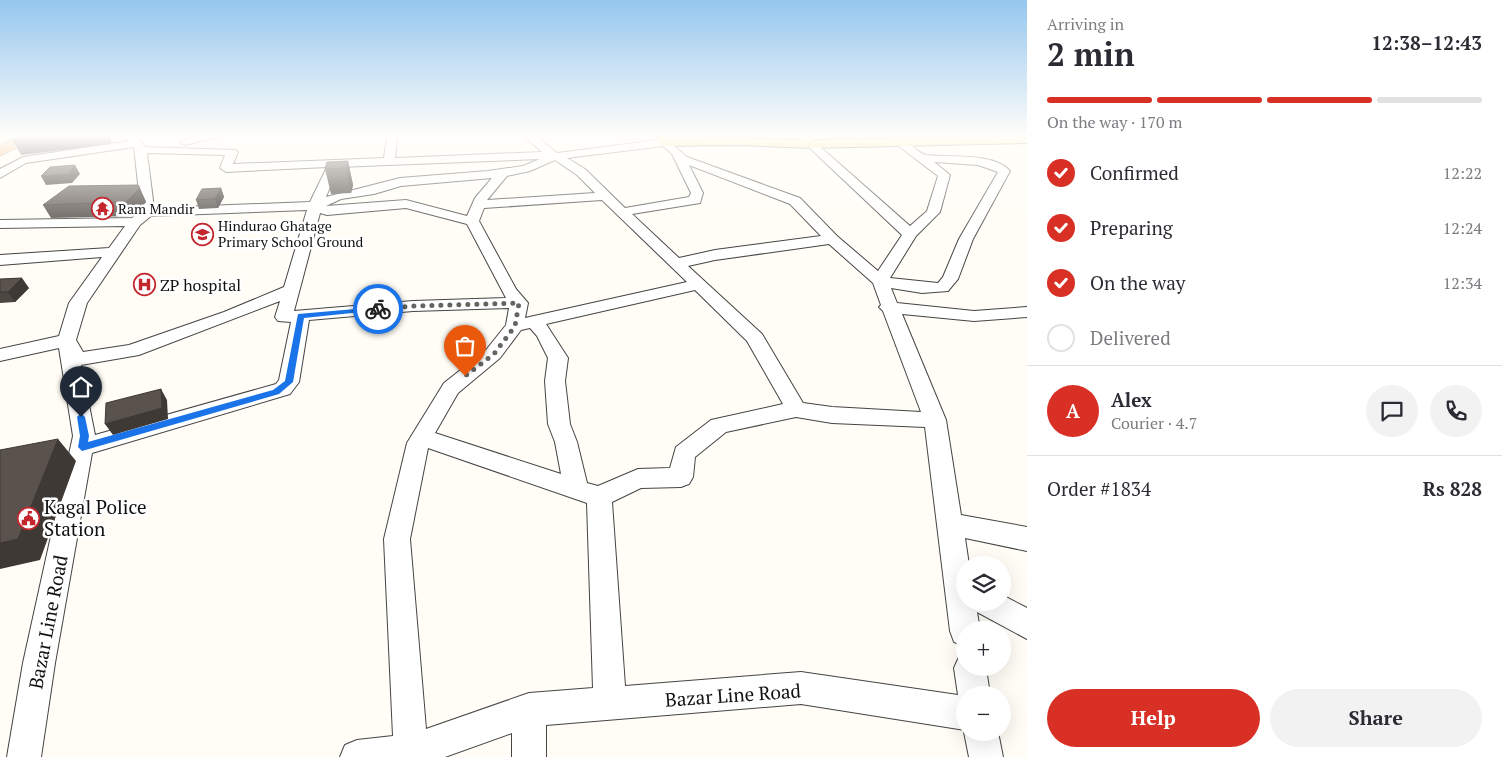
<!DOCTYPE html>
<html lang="en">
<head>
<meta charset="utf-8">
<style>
  body { margin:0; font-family:"PT Serif",serif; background:#f2f2f3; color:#2b2b33; height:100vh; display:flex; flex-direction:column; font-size:19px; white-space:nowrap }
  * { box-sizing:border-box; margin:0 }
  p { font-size:16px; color:#7c7c81 }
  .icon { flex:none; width:28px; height:28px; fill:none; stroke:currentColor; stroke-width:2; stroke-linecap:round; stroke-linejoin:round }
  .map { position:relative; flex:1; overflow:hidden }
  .sheet { display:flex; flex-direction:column; background:#fff; width:475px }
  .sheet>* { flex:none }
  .tools { position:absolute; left:956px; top:556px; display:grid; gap:10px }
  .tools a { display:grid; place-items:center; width:55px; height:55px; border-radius:50%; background:#fff; box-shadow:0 5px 20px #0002; font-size:25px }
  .pin { position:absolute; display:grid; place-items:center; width:42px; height:42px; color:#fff; margin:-51px -21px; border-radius:50% 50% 50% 0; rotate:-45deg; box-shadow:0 0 5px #0007 }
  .pin .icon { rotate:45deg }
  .courier { position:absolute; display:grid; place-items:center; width:50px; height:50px; margin:-25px; border:4px solid #1a73e8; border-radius:50%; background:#fff; color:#222; box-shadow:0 1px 6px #0007 }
  .summary em { font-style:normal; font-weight:700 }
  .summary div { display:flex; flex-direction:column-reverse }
  .summary { display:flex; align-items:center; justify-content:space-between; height:85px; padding:0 20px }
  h1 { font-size:32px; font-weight:700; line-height:38px }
  .bar { display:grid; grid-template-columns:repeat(4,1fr); gap:8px 5px; align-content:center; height:60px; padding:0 20px }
  .bar i { height:6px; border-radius:4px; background:#e1e1e2 }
  .bar .active { background:#d93025 }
  .bar p { grid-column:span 4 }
  .line { display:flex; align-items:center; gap:12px; padding:0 20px; border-top:1px solid #e1e1e2 }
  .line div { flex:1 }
  .round { display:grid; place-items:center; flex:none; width:52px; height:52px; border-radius:26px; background:#f2f2f3 }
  ol { padding:0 20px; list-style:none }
  li { display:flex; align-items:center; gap:15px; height:55px }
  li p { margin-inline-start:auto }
  li .icon { padding:5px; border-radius:50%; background:#d93025; color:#fff; stroke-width:4 }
  li:last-child { color:#7c7c81 }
  li i { width:28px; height:28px; border:2px solid #e1e1e2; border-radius:50% }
  .primary-button { display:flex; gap:10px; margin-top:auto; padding:10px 20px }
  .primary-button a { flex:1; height:58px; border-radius:30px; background:#d93025; color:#fff; font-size:20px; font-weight:700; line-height:58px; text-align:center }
  .primary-button a+a { background:#f2f2f3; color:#2b2b33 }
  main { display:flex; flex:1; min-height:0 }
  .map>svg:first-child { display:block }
</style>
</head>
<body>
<main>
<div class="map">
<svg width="1027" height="757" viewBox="0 0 1027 757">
  <rect width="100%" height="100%" fill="#fffdf5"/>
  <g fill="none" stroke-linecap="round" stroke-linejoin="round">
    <defs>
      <path id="minor" d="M125,136H136L145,147L236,150L238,152L233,164L384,158L387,136H397L395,158L542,152L524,136H536L557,153L666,139L687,157L800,198L837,236L878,271L902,235L797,136H808L910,226L927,211L938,176L896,144V140C909,137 915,153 927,155C949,158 994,152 1010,171L973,239L958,279L948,291L922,293L891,288L897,303L974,311L1027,307V317L974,321L902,314L946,420L961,515L1027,527V551L965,538L969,565H965V602H1002V595L1027,608V639L977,612L980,630H965V646L954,642L950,631L925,427L832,423L796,417L726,432L695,457L693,477L689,484L681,487L641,488L612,502L625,686L801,672L958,695L954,668L959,657L965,654V668H986L990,695H965V730L801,704L546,725V757H512V733L445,757H340L345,745L357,740L393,736L384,539L407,443L444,383L486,350L506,325L509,308L413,311L309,320L299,382L290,394L92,453L55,663L41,757H7L23,663L73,436L59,348L0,361V349L59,336L69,303L102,257L0,265V255L109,248L125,226L0,228V220L132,218L141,211L134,147L26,163L0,178V169L23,157L129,141ZM663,146L672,154L691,193L689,197L625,208L585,169L567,158ZM147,153L225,155L220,168L226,172L327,167L310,202L154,208ZM540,159L523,166L488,171L400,178L326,197L338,167ZM555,160L577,175L595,193L487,200L507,176L530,171ZM934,162L978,165L998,172L959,239L943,277L938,283L890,278L916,236L940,212L950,175ZM689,165L790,204L821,236L715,250L679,258L632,214L700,203L703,193ZM492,178L475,198L467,216L406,200L326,206L341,199L374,194L401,186ZM602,200L687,282L525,318L528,303L516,289L479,221L484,208ZM406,208L467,224L506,298L413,301L294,311L320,213L327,215ZM307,210L284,287L224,312L129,345L83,352L76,340L87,303L140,225L151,216ZM829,244L873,283L881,305L879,307L883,311L921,412L832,407L803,403L762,334L688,266L715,260ZM695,290L747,341L783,404L711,420L676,447L670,468L638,469L598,486L587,483L577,442L570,424L565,381L568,358L546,324ZM280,301L275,317L278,321L291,322L279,380L276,384L95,435L81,365L139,355ZM530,328L537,336L548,358L545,381L548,424L555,442L561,474L435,433L458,393L500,358L521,330ZM428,448L587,503L593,688L529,693L426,729L410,539Z
        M198,136H221L185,145L180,142Z
        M965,730V732H998L1003,757H969L964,732Z"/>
      <path id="major" d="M655,136L811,140L1027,136V143L811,148L736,145L666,146L661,145Z"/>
      <path id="highway" d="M21,136H40L0,156V145Z"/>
    </defs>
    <!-- minor casing -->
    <use href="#minor" stroke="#444" stroke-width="2"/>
    <!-- major casing -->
    <use href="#major" stroke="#222" stroke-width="2"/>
    <!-- highway casing -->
    <use href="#highway" stroke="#222" stroke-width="1"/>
    <!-- minor -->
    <use href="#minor" fill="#fff" fill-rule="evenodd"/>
    <!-- major -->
    <use href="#major" fill="#f9d66b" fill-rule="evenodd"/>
    <!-- highway -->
    <use href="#highway" fill="#f5a25d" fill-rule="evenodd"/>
  </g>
  <!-- wall -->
  <path fill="#4d4742" d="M833,136H850V138H835Z
    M348,161L353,185L351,193L331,194L325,169Z
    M138,185L146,202L133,216L51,218L43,205Z
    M221,188L224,197L218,208L199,209L196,200Z
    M0,279L29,288L15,302L0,303Z"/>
  <!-- shaded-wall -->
  <path fill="#3f3936" d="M33,136H110L112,144L21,155L12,139Z
    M348,161L353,185L351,193L346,168Z
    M75,165L80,174L72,183L46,185L41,176Z
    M140,188L146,202L133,216L126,202Z
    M221,188L224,197L218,208L215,199Z
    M22,278L29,288L15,302L8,292Z
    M161,389L167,400L168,419L113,435L105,424Z
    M58,439L76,461L40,560L0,569V543Z"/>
  <!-- building -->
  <path fill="#5a524d" stroke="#3f3936" d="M16,136H33L12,139Z
    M348,161L346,168L325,169L327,162Z
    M75,165L68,174L41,176L50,167Z
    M138,185L140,188L126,202L43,205L69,186Z
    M221,188L215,199L196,200L202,189Z
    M22,278L8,292H0V279Z
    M161,389L162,408L105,424L106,403Z
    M58,439L18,539L0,543V450Z"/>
  <!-- sky -->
  <linearGradient id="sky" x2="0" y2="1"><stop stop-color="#95c6ee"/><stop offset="0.56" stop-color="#fffefa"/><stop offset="1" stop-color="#fffefa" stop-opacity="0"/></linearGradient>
  <rect width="1027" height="242" fill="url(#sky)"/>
  <!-- route -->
  <path fill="#1a73e8" d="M378,307L381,310L304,318L293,382L279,394L82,451L78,447L80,436L77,417L81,413L85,417L89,436L88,442L273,390L285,381L298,314Z"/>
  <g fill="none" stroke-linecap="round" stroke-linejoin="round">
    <!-- done -->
    <path stroke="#646461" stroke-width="5" stroke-dasharray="0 9" d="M378,309L413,306L519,303L515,326L494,354L465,376"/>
  </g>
  <!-- icons -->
  <defs>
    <symbol id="temple-ring" viewBox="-11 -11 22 22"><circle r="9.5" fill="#fff" stroke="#c4262e" stroke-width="1.5"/><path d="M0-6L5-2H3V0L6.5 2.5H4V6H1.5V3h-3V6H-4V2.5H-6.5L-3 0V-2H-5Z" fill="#c4262e"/></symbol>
    <symbol id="school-ring" viewBox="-11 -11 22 22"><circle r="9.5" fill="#fff" stroke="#c4262e" stroke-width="1.5"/><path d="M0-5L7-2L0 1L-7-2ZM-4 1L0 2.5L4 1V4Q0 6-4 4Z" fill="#c4262e"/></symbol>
    <symbol id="hospital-ring" viewBox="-11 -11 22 22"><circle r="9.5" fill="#fff" stroke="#c4262e" stroke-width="1.5"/><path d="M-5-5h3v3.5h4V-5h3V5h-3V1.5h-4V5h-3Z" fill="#c4262e"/></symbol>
    <symbol id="civic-ring" viewBox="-11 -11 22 22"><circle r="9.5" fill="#fff" stroke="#c4262e" stroke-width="1.5"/><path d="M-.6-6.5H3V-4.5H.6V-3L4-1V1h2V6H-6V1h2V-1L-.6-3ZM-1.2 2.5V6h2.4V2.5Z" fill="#c4262e"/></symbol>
  </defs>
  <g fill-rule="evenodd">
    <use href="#temple-ring" x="90" y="196" width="25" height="25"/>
    <use href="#school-ring" x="190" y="222" width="25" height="25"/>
    <use href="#hospital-ring" x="132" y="272" width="25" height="25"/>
    <use href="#civic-ring" x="16" y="506" width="25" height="25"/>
  </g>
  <g text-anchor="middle" stroke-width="5" stroke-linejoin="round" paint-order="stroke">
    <!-- far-poi labels -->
    <g font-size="14" fill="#111" stroke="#fff" text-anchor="start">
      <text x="118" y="214">Ram Mandir</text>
      <text x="218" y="231">Hindurao Ghatage<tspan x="218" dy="16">Primary School Ground</tspan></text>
    </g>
    <!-- poi labels -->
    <g font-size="16" fill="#111" stroke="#fff" text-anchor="start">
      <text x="160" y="291">ZP hospital</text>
    </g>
    <!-- near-poi labels -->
    <g font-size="19" fill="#111" stroke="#fff" text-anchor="start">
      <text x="44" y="514">Kagal Police<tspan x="44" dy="22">Station</tspan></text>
    </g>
    <!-- near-street labels -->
    <g font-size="19" fill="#111" stroke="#fff">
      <text transform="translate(48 622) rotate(-79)" y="7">Bazar Line Road</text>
      <text transform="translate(733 695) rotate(-4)" y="7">Bazar Line Road</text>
    </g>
  </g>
</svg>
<div class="tools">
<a><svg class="icon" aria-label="layers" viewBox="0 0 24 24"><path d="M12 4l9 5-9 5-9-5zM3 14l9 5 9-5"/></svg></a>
<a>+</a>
<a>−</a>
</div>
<div class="pin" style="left:465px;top:376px;background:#ea580c"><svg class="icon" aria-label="bag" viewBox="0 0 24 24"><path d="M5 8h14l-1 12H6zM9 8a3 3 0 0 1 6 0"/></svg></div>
<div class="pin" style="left:81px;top:417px;background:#1f2937"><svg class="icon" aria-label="home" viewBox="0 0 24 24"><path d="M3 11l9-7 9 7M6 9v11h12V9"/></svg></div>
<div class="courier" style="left:378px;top:309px"><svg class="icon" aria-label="bike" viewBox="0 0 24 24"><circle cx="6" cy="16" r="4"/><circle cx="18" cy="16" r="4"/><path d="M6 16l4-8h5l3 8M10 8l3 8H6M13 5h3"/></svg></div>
</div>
<section class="sheet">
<div class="summary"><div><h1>2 min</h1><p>Arriving in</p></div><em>12:38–12:43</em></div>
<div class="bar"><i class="active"></i><i class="active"></i><i class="active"></i><i></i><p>On the way · 170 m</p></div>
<ol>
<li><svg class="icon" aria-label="check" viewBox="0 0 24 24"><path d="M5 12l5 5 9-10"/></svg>Confirmed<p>12:22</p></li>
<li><svg class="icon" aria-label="check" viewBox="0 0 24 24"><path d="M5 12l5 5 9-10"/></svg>Preparing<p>12:24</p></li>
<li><svg class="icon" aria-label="check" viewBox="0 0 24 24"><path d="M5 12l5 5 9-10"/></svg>On the way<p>12:34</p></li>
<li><i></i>Delivered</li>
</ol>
<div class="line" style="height:90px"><b class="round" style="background:#d93025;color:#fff">A</b><div><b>Alex</b><p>Courier · 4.7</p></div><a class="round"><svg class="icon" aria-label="chat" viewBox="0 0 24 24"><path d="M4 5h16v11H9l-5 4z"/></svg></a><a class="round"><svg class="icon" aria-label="phone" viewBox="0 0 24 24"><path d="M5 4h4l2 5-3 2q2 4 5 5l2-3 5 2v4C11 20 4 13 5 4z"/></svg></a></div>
<div class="line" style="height:65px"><div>Order #1834</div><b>Rs 828</b></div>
<div class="primary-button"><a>Help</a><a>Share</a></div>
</section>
</main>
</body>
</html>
